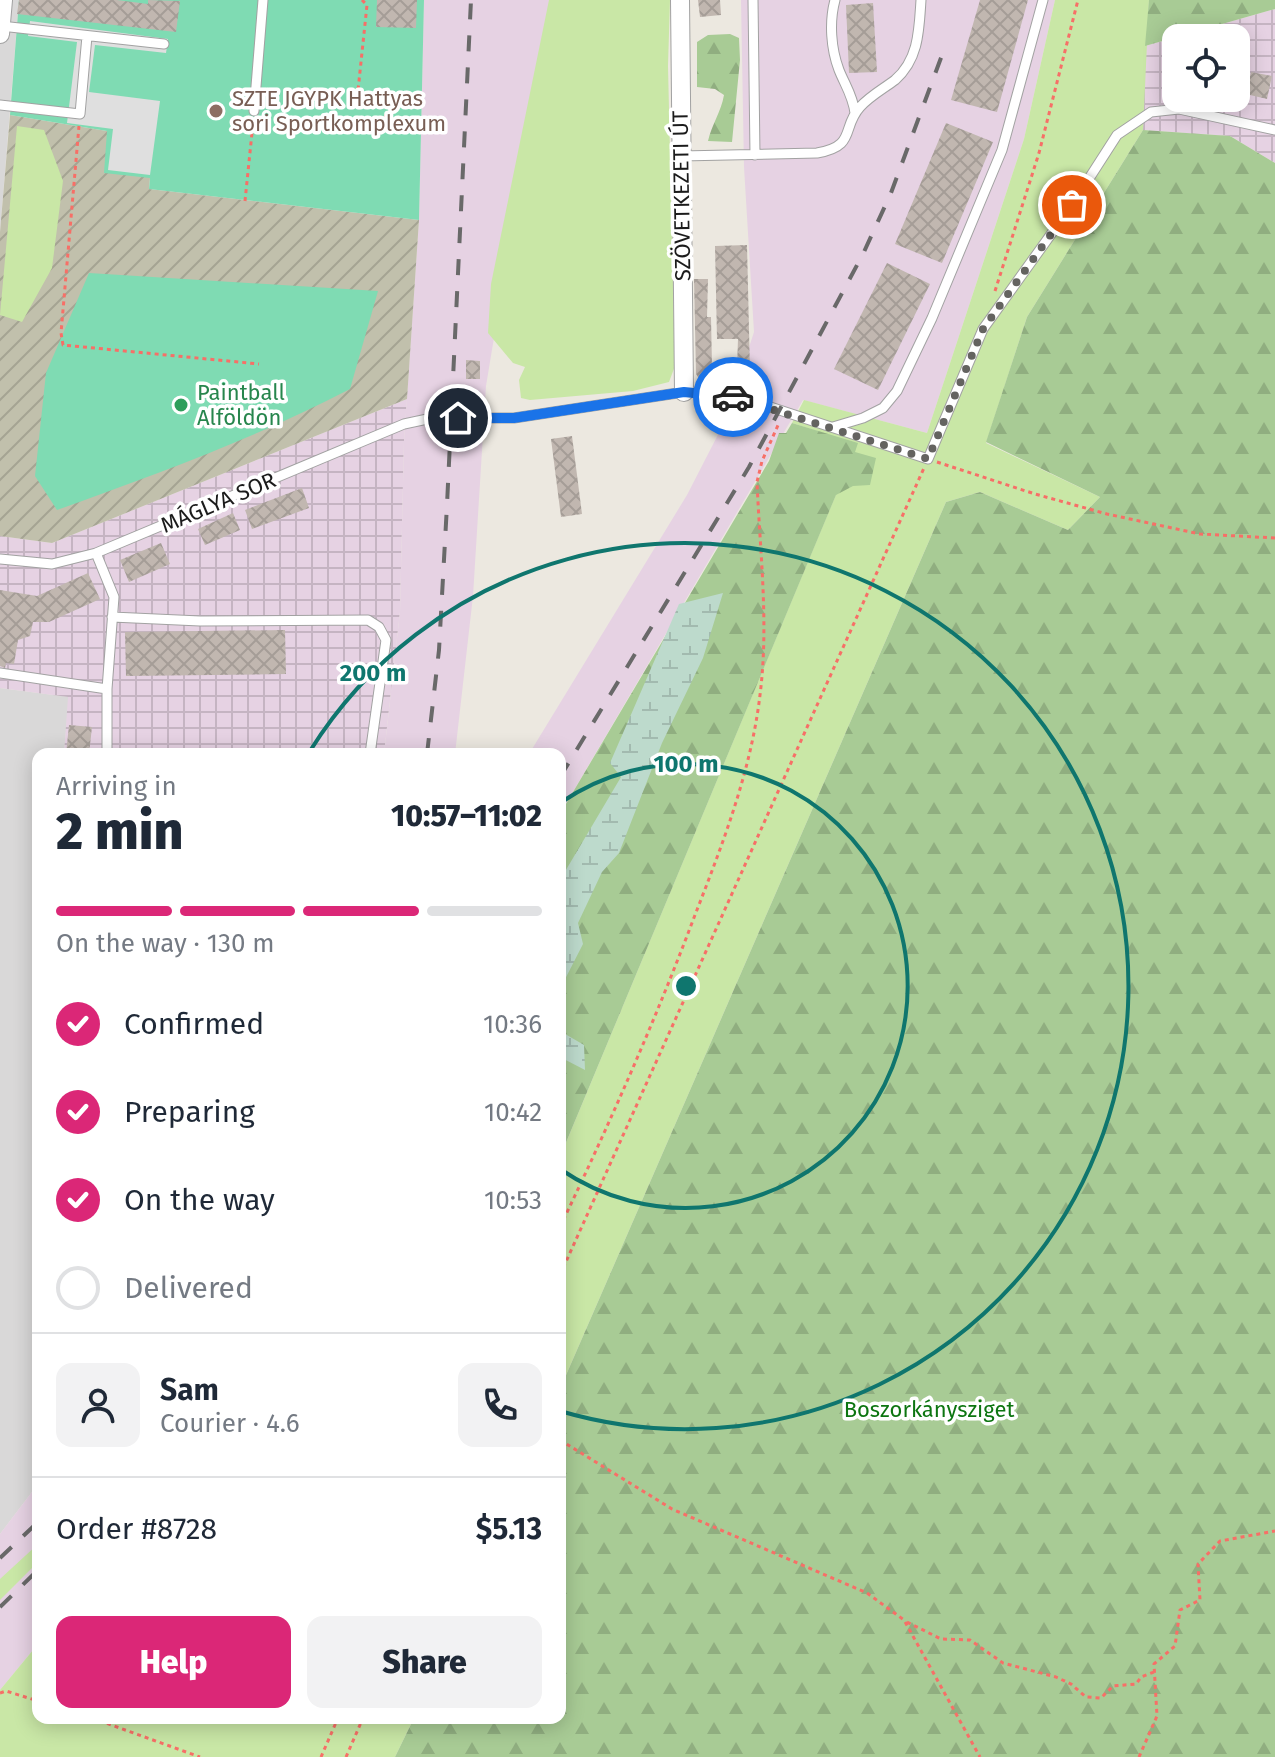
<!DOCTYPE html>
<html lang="en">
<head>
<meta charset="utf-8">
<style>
  body { margin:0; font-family:"Fira Sans",sans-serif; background:#f2f2f3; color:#1f2937; height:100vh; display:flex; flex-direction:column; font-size:30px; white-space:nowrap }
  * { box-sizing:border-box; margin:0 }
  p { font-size:26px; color:#747a83 }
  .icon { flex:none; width:44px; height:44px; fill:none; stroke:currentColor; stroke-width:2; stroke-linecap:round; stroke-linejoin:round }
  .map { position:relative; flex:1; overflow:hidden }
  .side { position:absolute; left:32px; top:748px; width:534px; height:976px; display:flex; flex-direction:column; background:#fff; border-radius:16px; box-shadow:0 4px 20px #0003 }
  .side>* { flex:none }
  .controls { position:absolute; left:1162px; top:24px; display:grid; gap:16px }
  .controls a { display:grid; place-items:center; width:88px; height:88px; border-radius:16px; background:#fff; box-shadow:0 4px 20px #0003; font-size:40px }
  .pin { position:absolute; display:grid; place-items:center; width:68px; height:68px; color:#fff; margin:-34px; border:4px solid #fff; border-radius:50%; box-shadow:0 2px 8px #0007 }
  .courier { position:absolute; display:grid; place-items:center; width:80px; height:80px; margin:-40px; border:6px solid #1a73e8; border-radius:50%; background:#fff; color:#222; box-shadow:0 2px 10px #0007 }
  .headline em { font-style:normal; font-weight:800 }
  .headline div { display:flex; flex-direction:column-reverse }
  .headline { display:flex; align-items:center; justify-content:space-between; height:136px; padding:0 24px }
  h1 { font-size:52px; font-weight:800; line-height:60px }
  .bar { display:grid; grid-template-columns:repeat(4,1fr); gap:12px 8px; align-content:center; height:96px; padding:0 24px }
  .bar i { height:10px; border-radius:6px; background:#e0e1e3 }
  .bar .active { background:#db2777 }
  .bar p { grid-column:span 4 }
  .line { display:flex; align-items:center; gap:20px; padding:0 24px; border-top:2px solid #e0e1e3 }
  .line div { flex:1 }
  .round { display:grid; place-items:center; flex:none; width:84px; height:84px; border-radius:16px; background:#f2f2f3 }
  ol { padding:0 24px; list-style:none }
  li { display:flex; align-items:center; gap:24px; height:88px }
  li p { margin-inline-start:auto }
  li .icon { padding:8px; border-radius:50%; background:#db2777; color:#fff; stroke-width:4 }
  li:last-child { color:#747a83 }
  li i { width:44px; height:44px; border:4px solid #e0e1e3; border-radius:50% }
  .primary-button { display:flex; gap:16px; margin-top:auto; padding:16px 24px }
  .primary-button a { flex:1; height:92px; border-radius:16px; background:#db2777; color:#fff; font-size:32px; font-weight:800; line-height:92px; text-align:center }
  .primary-button a+a { background:#f2f2f3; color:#1f2937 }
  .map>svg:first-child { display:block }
</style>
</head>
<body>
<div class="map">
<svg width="1275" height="1757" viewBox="0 0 1275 1757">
  <defs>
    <pattern id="industrial-grid" width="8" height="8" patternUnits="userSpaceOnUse" patternTransform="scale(2)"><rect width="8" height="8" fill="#e6d2e3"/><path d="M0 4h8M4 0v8" fill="none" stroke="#c5b4c2"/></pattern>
    <pattern id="construction-furrows" width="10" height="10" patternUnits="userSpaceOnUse" patternTransform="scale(2)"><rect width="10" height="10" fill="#c1c0ac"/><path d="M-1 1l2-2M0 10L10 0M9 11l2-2" fill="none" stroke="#a5a493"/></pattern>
    <pattern id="forest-firs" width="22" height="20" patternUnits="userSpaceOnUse" patternTransform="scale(2)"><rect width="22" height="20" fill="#a8cb95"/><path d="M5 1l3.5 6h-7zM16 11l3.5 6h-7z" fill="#90ae80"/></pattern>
    <pattern id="wetland-marsh" width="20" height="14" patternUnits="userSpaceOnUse" patternTransform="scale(2)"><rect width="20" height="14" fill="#bddacc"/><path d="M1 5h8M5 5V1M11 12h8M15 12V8" fill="none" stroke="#a2baaf"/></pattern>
    <pattern id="building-cross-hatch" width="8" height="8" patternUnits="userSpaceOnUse" patternTransform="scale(2)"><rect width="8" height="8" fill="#c1b7b0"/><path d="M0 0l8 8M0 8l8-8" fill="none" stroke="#a59d97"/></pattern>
  </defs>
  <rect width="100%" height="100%" fill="#ece8e0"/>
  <!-- residential -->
  <path fill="#d9d8d8" d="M0,0H19L0,232Z
    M0,688L69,697L64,754H38V1484L0,1534Z"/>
  <!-- industrial -->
  <path fill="url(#industrial-grid)" fill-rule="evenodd" d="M1275,9V163L1230,136L1143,130L1145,46ZM1176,38H1236V98H1176Z
    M407,399L404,441L400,612L384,754H64L68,697L0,688V536L52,543Z"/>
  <!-- railway -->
  <path fill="#e6d2e3" d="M424,0H550L486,386L473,596L455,754H384L400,612L404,441L419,220Z
    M741,0H1055L1024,139L927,433L803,400L560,814V754H529L687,495L725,421L754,332L744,167Z
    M38,1484V1644L0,1690V1534Z"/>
  <!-- construction -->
  <path fill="url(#construction-furrows)" d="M10,115L107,131L150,178L149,189L419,220L407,399L52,543L0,536V232Z"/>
  <!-- grass -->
  <path fill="#c9e7a6" d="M549,0H670L668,66L675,366L669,382L633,391L530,400L521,398L519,380L525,367L513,363L488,333L491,284Z
    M1055,0H1149L1143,130L1027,317L986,443L1100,497L1068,530L980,492L946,502L560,1389V1157L857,444L792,423L804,400L927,433L1024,139Z
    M17,126L44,130L63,181L52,268L22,322L0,315Z
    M38,1544V1562L0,1600V1579Z
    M38,1644V1718H414L395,1757H0V1690Z"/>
  <!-- forest -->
  <path fill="url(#forest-firs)" d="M1149,0H1275V9L1145,46Z
    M730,34L739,38L740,60L732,142L708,141C712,124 721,112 724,95L715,89L697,87V42L708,35Z
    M1143,130L1230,136L1275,163V1757H395L414,1718H560V1389L946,502L980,492L1068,530L1100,497L986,442L1027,317Z
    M792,423L858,443L855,452L876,458L870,485L853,486L836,495L560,1157V814L769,461L779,433H786Z"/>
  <!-- wetland -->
  <path fill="url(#wetland-marsh)" d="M723,593L703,658L662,743L619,853L602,872L578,923L583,944L560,989V880L621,777L610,763L679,604Z
    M560,1031L584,1045L585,1070L560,1057Z"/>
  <!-- pitch -->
  <path fill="#7fdbb3" d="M19,0H424L419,220L149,189L150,178L104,173L107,131L10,115Z
    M89,273L378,291L350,389C256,438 157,474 57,510L35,476L46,373Z"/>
  <!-- parking -->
  <path fill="#dfdfdf" d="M30,21L168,39L166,53L95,45L89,92L160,101L150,175L108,170L113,129L67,123L77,42L28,36Z"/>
  <!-- building -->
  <path fill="url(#building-cross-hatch)" d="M19,0H117L148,4V0L180,1L176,32L17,14Z
    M377,0H417L416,28L376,27Z
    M698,0H720L721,15L700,17Z
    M980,0H1028L997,112L951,100Z
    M873,3L877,72L849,73L846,5Z
    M1251,72L1272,76L1267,99L1246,94Z
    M946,123L993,142L942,263L895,244Z
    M747,245L750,372L731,386L701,381L696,374L694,279H708L707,317H711L712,366L732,370L737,367L738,339H717L715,246Z
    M887,263L930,284L878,390L834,369Z
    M466,360L480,361V379H466Z
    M572,436L582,514L561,517L551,439Z
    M302,488L309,508L252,529L245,510Z
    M233,513L240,530L205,545L198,529Z
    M161,543L170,564L129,582L120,560Z
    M88,573L100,599L49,622H33L30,636L18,640L14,664L6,663L5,668L0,666V590L37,596Z
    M285,630L286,674L126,676L125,632Z
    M69,725L92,727L89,754H66Z"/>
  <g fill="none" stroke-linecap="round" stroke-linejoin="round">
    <defs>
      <path id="lane" d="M753,0L755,155
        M835,0C829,22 831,49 839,70C845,85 853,96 855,113
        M1,26L164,44
        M0,105L80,114L87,36
        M254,111L263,0
        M681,156L817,153C857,146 841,128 860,107C870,96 883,89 895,80C919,59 919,30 921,0
        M458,418H514L684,392L717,393L752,401L928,459L983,329L1072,205L1117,135L1151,112L1179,109L1275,130
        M833,427L863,418L883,408L897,391L932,318L1002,150L1043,0
        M96,553L114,597L107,689
        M0,559L52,564L96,553L404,424L432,418
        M112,617L200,621L368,620L379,627L386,640L370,754
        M0,673L107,689V754"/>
      <path id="street" d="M680,0L684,392
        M0,34L3,0"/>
    </defs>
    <!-- lane casing -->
    <use href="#lane" stroke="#a2a2a2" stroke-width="11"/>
    <!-- street casing -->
    <use href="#street" stroke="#a2a2a2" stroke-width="20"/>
    <!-- path -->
    <path stroke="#f76f67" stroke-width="3" stroke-dasharray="4 4" stroke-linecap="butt" d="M362,0L367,5L357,100L391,104L390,116H384
      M79,126L61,333L63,345L259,364
      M245,201L253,123
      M995,291L1039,153L1078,0
      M937,462L1035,494L1107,514L1200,534L1275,538
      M560,1227C609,1125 655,1021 695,915C723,843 751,771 760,695C769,624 760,553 757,482L762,461L779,423
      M560,1275L924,468
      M560,1440L672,1509L867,1593L904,1620L980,1757
      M907,1622L941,1639L970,1640L1003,1663L1056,1677L1071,1684L1086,1697L1101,1698L1113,1686L1136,1684L1141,1677L1154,1672
      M0,1693L6,1691L38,1701
      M92,1718L200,1757
      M321,1757L338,1718
      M346,1757L363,1718
      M1139,1757L1157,1716L1154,1664L1175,1646L1180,1610L1200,1600L1198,1564L1220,1541L1275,1531"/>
    <!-- lane -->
    <use href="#lane" stroke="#fff" stroke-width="9"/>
    <!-- street -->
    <use href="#street" stroke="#fff" stroke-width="18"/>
    <!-- rail -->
    <path stroke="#696969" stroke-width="4" stroke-dasharray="16 16" stroke-linecap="butt" d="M427,754L439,650L447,505L471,0
      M560,777L749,467L863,254L891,193L945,47
      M0,1558L38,1522
      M0,1607L38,1570"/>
  </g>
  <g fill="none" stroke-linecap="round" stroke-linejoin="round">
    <!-- done -->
    <path stroke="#646360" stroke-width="8" stroke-dasharray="0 14.4" d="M733,397L928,459L983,329L1072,205"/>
    <!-- route -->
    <path stroke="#1a73e8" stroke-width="10" d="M458,418H514L684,392L733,397"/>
  </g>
  <!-- distance rings -->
  <g fill="none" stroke="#0f766e" stroke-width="4">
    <path d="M560 803A222 222 0 1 1 560 1169"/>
    <path d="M310 751A443 443 0 1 1 560 1411"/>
  </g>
  <!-- markers -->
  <circle fill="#8d6e63" stroke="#fff" stroke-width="3" cx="216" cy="111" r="8"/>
  <circle fill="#2e9e5b" stroke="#fff" stroke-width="3" cx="181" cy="405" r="8"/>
  <g text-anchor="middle" stroke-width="7" stroke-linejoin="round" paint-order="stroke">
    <!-- education labels -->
    <g font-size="22" fill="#785e54" stroke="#fff" text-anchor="start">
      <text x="232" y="106">SZTE JGYPK Hattyas<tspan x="232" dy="25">sori Sportkomplexum</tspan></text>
    </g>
    <!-- street labels -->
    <g font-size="22" fill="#1b1b1b" stroke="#fff">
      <text transform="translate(681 196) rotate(-91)" y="8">SZÖVETKEZETI ÚT</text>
      <text transform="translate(218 502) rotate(-23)" y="8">MÁGLYA SOR</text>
    </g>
    <!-- leisure labels -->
    <g font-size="22" fill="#27864d" stroke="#fff" text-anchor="start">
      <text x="197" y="400">Paintball<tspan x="197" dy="25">Alföldön</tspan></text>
    </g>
    <!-- park labels -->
    <g font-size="22" fill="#0d7511" stroke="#fff">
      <text x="929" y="1417">Boszorkánysziget</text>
    </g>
  </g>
  <circle cx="686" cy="986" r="12" fill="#0f766e" stroke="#fff" stroke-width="4"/>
  <g font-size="24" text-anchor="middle" font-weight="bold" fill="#0f766e" stroke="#fff" stroke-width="7" stroke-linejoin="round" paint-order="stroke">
    <text x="373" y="681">200 m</text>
    <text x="686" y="772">100 m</text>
  </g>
</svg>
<div class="controls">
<a><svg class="icon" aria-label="locate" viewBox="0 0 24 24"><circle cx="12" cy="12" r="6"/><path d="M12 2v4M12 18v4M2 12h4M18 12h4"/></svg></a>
</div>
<div class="pin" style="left:1072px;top:205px;background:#ea580c"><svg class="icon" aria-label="bag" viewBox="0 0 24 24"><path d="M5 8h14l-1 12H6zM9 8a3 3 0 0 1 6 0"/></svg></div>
<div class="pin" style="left:458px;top:418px;background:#1f2937"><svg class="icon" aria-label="home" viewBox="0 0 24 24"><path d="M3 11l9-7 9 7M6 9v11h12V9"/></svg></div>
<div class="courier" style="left:733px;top:397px"><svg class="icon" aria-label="car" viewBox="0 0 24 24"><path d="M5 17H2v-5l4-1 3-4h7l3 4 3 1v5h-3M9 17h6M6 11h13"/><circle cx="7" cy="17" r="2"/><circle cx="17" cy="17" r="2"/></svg></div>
<section class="side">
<div class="headline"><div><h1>2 min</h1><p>Arriving in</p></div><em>10:57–11:02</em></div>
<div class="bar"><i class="active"></i><i class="active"></i><i class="active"></i><i></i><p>On the way · 130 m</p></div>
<ol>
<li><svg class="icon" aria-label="check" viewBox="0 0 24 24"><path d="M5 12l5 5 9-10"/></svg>Confirmed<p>10:36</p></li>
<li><svg class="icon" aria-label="check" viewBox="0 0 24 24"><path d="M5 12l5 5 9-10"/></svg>Preparing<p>10:42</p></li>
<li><svg class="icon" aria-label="check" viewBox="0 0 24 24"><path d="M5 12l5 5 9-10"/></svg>On the way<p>10:53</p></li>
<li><i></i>Delivered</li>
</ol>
<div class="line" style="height:144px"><a class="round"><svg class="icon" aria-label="person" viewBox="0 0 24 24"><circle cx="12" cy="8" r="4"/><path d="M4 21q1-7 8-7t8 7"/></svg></a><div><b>Sam</b><p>Courier · 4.6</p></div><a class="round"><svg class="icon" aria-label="phone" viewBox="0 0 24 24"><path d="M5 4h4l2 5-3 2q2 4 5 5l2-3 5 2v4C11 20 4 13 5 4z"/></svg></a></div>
<div class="line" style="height:104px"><div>Order #8728</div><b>$5.13</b></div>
<div class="primary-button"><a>Help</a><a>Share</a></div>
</section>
</div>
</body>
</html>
